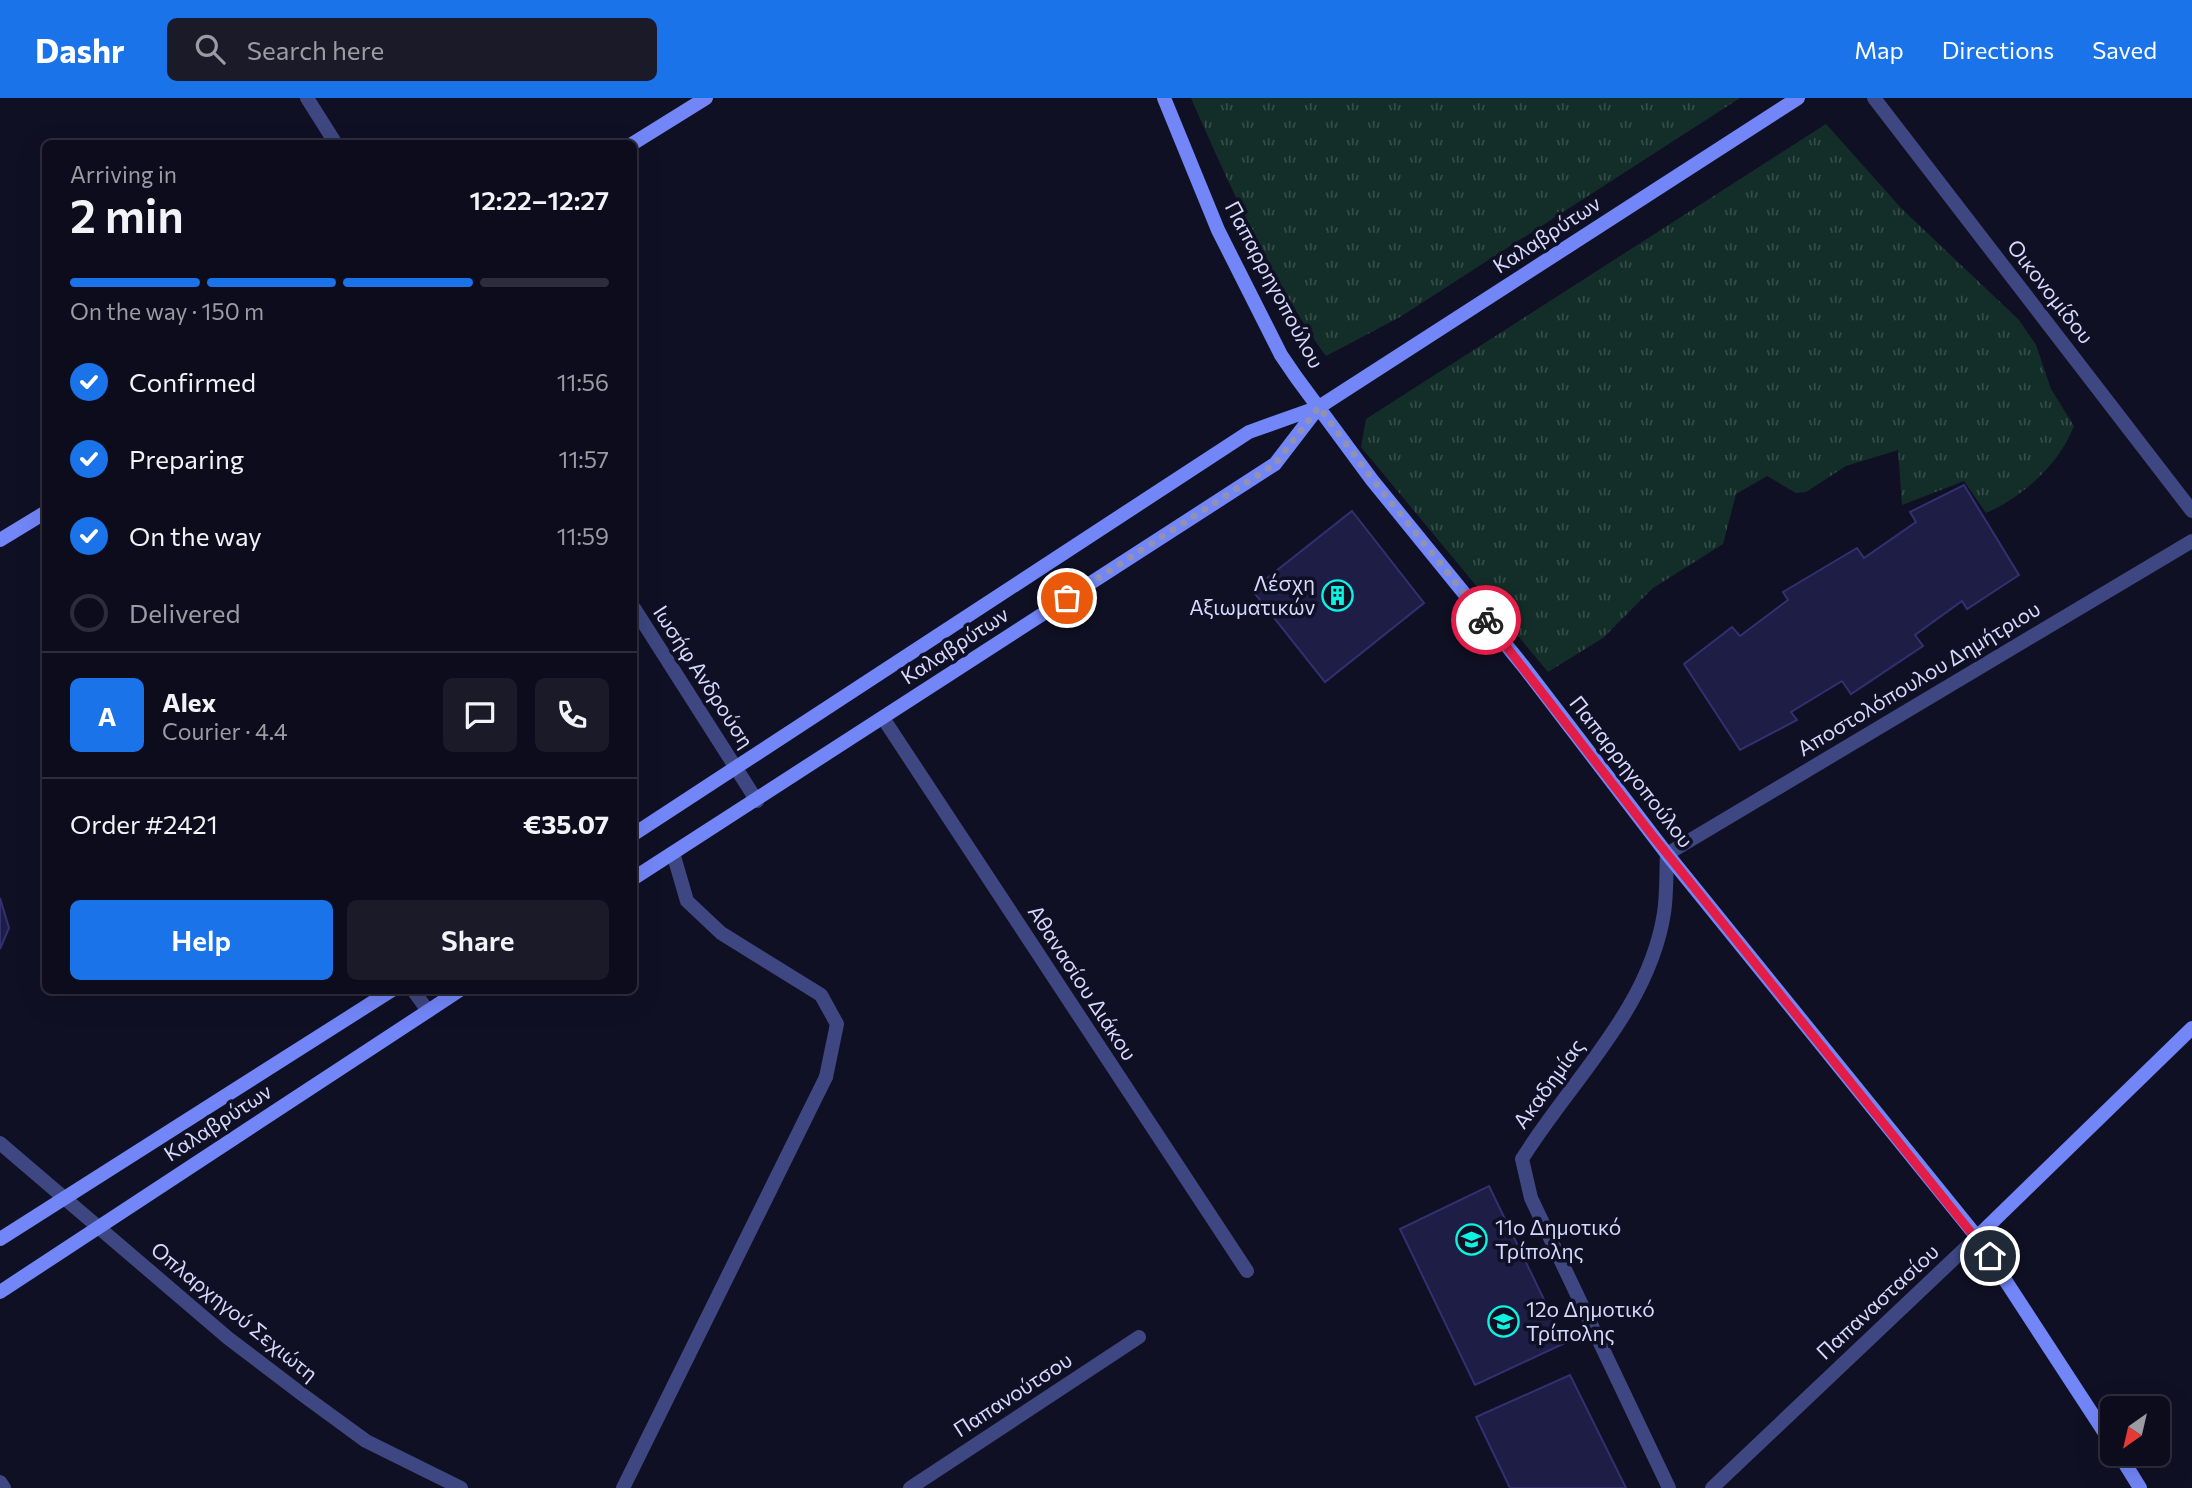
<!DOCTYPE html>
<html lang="en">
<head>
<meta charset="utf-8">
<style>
  body { margin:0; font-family:Commissioner,sans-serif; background:#1a1a29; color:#f1f3f6; height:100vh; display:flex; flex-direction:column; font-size:26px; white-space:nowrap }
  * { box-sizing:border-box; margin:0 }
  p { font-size:23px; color:#9a9ba3 }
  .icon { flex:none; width:38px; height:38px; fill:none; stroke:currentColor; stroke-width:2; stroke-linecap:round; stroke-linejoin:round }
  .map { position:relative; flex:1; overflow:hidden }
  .panel { position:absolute; left:42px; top:42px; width:595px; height:854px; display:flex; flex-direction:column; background:#0c0c1c; border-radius:10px; box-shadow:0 7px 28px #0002,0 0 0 2px #2c2c3b }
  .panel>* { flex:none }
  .needle { width:46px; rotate:214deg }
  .tools { position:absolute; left:2100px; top:1298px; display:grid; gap:14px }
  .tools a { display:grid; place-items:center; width:70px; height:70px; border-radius:10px; background:#0c0c1c; box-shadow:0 7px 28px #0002,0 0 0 2px #2c2c3b; font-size:35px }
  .pin { position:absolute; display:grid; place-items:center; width:60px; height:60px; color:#fff; margin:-30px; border:4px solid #fff; border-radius:50%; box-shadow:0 2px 7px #0007 }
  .courier { position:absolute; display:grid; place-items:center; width:70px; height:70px; margin:-35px; border:5px solid #e11d48; border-radius:50%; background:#fff; color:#222; box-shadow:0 2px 9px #0007 }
  .headline em { font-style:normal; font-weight:600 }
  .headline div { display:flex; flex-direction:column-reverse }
  .headline { display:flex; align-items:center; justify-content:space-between; height:119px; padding:0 28px }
  h1 { font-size:46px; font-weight:600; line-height:52px }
  .bar { display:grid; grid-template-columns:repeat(4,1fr); gap:10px 7px; align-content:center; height:84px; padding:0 28px }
  .bar i { height:9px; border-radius:5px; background:#2c2c3b }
  .bar .on { background:#1a73e8 }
  .bar p { grid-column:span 4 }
  .line { display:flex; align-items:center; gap:18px; padding:0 28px; border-top:2px solid #2c2c3b }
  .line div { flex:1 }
  .round { display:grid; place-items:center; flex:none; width:74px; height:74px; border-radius:10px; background:#1a1a29 }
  ol { padding:0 28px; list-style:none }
  li { display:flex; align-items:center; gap:21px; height:77px }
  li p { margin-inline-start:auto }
  li .icon { padding:7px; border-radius:50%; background:#1a73e8; color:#fff; stroke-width:4 }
  li:last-child { color:#9a9ba3 }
  li i { width:38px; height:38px; border:4px solid #2c2c3b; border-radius:50% }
  .action { display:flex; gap:14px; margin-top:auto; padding:14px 28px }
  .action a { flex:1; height:80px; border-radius:10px; background:#1a73e8; color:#fff; font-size:28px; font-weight:600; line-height:80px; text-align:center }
  .action a+a { background:#1a1a29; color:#f1f3f6 }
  header { display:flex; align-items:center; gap:42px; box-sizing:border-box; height:98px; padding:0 35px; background:#1a73e8; color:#fff }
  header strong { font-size:33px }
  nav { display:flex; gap:38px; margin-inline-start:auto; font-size:24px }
  .search { width:490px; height:63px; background:#1a1a29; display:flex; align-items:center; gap:18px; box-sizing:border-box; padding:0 24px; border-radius:10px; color:#9a9ba3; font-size:26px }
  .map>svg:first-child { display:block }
</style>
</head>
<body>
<header>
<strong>Dashr</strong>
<div class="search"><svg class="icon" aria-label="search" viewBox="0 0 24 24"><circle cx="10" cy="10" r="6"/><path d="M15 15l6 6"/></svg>Search here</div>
<nav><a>Map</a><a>Directions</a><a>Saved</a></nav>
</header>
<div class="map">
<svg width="2192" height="1390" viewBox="0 0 2192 1390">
  <defs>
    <pattern id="park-tufts" width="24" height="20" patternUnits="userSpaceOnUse" patternTransform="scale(1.75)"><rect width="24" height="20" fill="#132e29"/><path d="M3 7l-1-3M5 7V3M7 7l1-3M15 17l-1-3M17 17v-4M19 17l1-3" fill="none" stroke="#354c49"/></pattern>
  </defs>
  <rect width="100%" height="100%" fill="#101025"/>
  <!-- park -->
  <path fill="url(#park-tufts)" d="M1191,0H1740L1400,219L1326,258C1273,185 1228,84 1191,0Z
    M1826,26L1902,111L2019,222L2036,247L2051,291L2074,328C2060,365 2023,399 1986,415L1964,383L1902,407L1898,352L1846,368L1806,394L1796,395L1767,378L1736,396L1723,446L1653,490L1603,540L1548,574L1361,349L1366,321Z"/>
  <!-- building -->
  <path fill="#1e1d45" stroke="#323070" stroke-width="2" d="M1964,387L2019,477L1967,511L1962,503L1915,537L1923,548L1851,596L1842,583L1791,614L1797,622L1740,652L1684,566L1732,529L1740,538L1788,502L1783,494L1857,450L1864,460L1916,424L1910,414Z
    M1352,413L1424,505L1325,584L1252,492Z
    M0,800L9,830L0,851Z
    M1489,1088L1565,1245L1475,1287L1400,1131Z
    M1570,1277L1626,1390H1510L1476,1319Z"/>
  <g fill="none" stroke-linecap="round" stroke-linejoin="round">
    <!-- pedestrian -->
    <path stroke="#3e4781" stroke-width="14" d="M673,755L687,803L721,835L821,897L837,926L826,979
      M0,1384L4,1390"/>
    <!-- minor -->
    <path stroke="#3e4781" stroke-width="14" d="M307,0L336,46
      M1874,0L2192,413
      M634,510L757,703
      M883,620L1247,1173
      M1667,756L2192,443
      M413,892L428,913
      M623,1390L826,979
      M910,1390L1139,1239"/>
    <!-- tertiary -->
    <path stroke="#3e4781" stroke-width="14" d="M1667,756C1666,775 1667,796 1664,815C1649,911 1572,981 1522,1061L1531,1100L1669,1390
      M0,1045L228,1240L303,1297L366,1343L461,1390
      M1712,1390L1977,1139"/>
    <!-- secondary -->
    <path stroke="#7286f8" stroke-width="14" d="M1164,0L1218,132L1281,257L1296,279L1372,382L1524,569L1667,756L1977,1139L2112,1346
      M632,46L706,0
      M0,442L46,414
      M634,736L1249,334L1319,309L1798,0
      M634,780L1275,366L1318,310
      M1977,1139L2192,930
      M0,1141L392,892
      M0,1194L460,892
      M2119,1356L2140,1390"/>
  </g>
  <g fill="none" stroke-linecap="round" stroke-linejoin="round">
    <!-- done -->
    <path stroke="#9192b1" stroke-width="7" stroke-dasharray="0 12.6" d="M1067,500L1275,366L1319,309L1373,382L1486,522"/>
    <!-- route -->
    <path stroke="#e11d48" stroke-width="9" d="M1486,522L1652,737L1990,1158"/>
  </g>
  <!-- icons -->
  <defs>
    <symbol id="building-ring" viewBox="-11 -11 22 22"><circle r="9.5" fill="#101025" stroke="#0cf3e2" stroke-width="1.5"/><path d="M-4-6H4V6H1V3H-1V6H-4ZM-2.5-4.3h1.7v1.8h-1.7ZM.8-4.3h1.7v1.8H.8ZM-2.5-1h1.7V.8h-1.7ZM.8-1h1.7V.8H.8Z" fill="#0cf3e2"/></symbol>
    <symbol id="school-ring" viewBox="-11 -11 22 22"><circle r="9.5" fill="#101025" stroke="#0cf3e2" stroke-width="1.5"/><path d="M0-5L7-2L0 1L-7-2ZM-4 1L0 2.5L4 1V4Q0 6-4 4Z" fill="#0cf3e2"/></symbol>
  </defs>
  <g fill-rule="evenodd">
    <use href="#building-ring" x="1320" y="480" width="35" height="35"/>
    <use href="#school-ring" x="1454" y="1124" width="35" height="35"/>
    <use href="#school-ring" x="1486" y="1206" width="35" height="35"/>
  </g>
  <g text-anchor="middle" stroke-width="7" stroke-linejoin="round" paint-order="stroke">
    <!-- street labels -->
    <g font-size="21" fill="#d6d8fd" stroke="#101025">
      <text transform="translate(1547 137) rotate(-33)" y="7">Καλαβρύτων</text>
      <text transform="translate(1274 187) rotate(62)" y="7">Παπαρρηγοπούλου</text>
      <text transform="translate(2050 194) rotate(52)" y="7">Οικονομίδου</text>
      <text transform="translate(955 548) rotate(-33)" y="7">Καλαβρύτων</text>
      <text transform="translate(703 579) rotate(57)" y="7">Ιωσήφ Ανδρούση</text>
      <text transform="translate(1919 581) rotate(-31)" y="7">Αποστολόπουλου Δημήτριου</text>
      <text transform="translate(1631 674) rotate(52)" y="7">Παπαρρηγοπούλου</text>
      <text transform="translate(1082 885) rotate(57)" y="7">Αθανασίου Διάκου</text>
      <text transform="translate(1549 986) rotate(-54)" y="7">Ακαδημίας</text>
      <text transform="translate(218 1025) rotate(-33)" y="7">Καλαβρύτων</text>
      <text transform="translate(1878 1204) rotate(-43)" y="7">Παπαναστασίου</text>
      <text transform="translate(234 1214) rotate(39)" y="7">Οπλαρχηγού Σεχιώτη</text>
      <text transform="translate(1013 1297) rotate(-33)" y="7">Παπανούτσου</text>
    </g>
    <!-- poi labels -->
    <g font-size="21" fill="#d6d8fd" stroke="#101025" text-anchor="start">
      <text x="1315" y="493" text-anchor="end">Λέσχη<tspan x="1315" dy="24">Αξιωματικών</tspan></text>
      <text x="1495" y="1137">11ο Δημοτικό<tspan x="1495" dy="24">Τρίπολης</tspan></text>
      <text x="1526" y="1219">12ο Δημοτικό<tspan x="1526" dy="24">Τρίπολης</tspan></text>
    </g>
  </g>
</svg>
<div class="tools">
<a><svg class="needle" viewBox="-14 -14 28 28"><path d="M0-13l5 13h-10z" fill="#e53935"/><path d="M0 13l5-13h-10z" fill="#9a9ba3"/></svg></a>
</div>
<div class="pin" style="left:1067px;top:500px;background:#ea580c"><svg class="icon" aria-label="bag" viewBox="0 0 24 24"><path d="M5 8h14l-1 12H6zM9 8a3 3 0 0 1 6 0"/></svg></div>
<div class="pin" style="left:1990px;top:1158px;background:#1f2937"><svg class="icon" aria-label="home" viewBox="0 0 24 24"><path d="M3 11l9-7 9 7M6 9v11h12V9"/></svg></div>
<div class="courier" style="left:1486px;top:522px"><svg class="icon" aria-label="bike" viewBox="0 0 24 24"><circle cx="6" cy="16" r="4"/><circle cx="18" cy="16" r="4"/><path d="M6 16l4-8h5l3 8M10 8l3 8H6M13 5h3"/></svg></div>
<section class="panel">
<div class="headline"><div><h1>2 min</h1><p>Arriving in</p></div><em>12:22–12:27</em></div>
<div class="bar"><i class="on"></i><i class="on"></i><i class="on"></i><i></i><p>On the way · 150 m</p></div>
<ol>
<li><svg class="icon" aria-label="check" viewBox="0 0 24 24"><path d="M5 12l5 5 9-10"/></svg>Confirmed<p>11:56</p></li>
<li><svg class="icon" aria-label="check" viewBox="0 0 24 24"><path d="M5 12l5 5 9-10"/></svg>Preparing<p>11:57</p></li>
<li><svg class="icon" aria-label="check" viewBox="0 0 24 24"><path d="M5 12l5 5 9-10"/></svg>On the way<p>11:59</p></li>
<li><i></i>Delivered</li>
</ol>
<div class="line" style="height:126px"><b class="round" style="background:#1a73e8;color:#fff">A</b><div><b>Alex</b><p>Courier · 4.4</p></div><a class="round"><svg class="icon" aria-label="chat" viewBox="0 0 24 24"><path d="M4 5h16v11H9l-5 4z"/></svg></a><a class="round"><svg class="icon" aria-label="phone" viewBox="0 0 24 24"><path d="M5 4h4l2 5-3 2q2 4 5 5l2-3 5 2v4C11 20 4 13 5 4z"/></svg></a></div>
<div class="line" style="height:91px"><div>Order #2421</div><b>€35.07</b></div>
<div class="action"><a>Help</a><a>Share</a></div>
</section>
</div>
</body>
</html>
